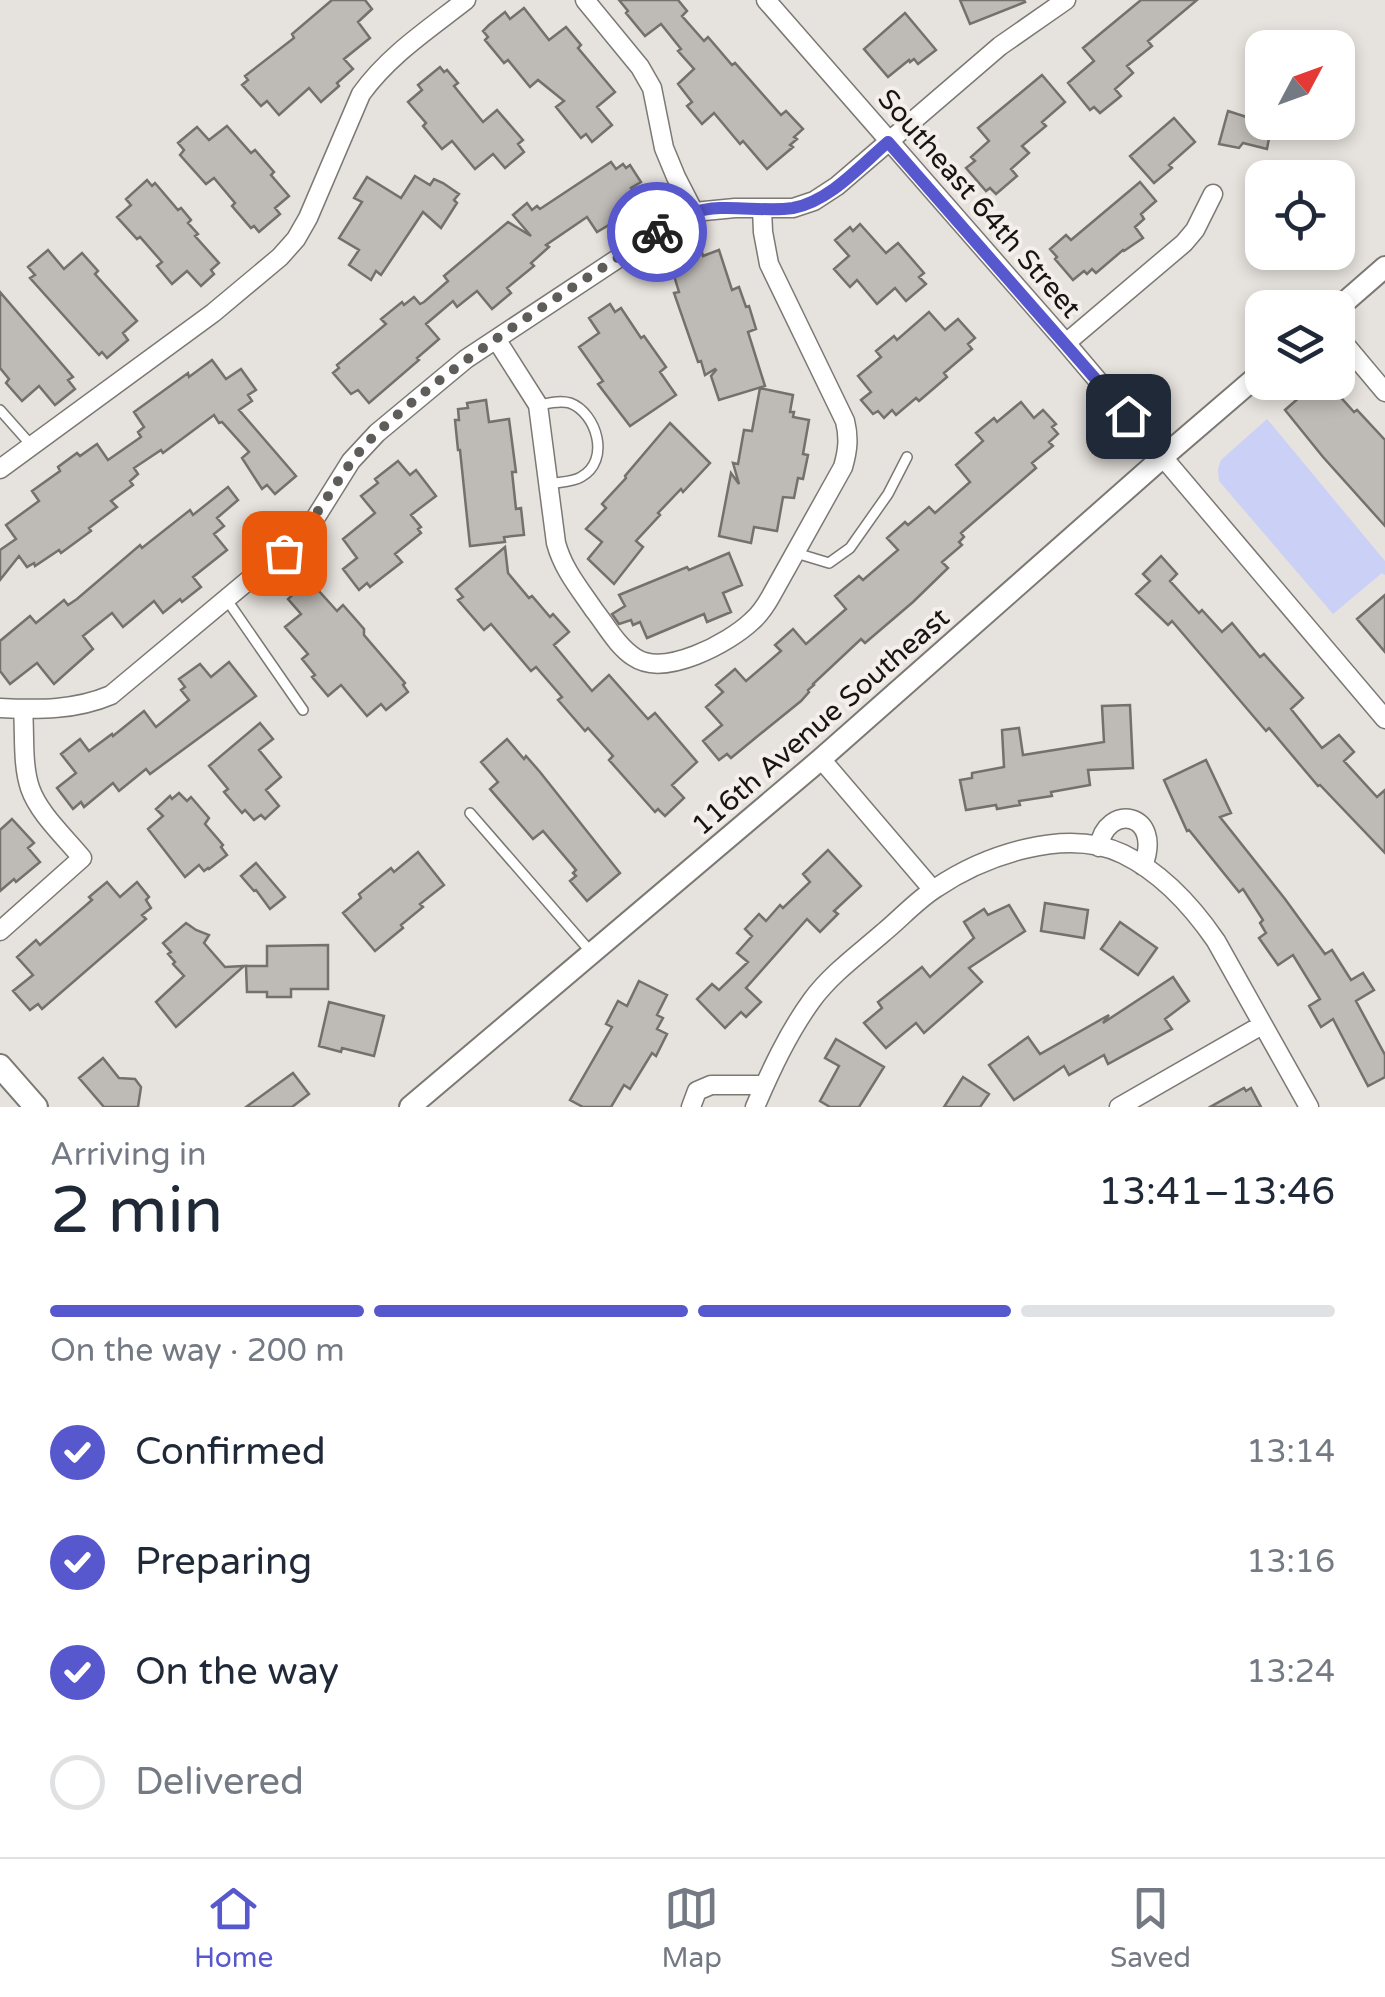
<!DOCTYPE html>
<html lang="en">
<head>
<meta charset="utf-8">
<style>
  body { margin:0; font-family:"Varela Round",sans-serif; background:#f2f2f3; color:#1f2937; height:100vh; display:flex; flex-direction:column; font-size:38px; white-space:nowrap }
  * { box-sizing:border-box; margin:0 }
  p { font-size:32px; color:#747a83 }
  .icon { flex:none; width:55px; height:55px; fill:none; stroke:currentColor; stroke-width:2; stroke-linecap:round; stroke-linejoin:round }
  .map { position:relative; height:1107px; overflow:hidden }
  .panel { display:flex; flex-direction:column; background:#fff; flex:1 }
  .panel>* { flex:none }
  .needle { width:65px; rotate:49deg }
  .controls { position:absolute; left:1245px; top:30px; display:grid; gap:20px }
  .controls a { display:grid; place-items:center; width:110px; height:110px; border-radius:20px; background:#fff; box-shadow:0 5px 15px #0003; font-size:50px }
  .pin { position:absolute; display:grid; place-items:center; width:85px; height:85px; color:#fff; margin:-42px; border-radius:20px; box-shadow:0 5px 15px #0006 }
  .courier { position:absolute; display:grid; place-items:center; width:100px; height:100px; margin:-50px; border:8px solid #5757ce; border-radius:50%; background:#fff; color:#222; box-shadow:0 2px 12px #0007 }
  .summary em { font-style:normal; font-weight:600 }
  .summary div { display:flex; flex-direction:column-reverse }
  .summary { display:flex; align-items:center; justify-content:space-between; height:170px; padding:0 50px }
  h1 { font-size:65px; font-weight:600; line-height:75px }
  .bar { display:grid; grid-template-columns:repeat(4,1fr); gap:15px 10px; align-content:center; height:120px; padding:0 50px }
  .bar i { height:12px; border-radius:8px; background:#e0e1e3 }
  .bar .on { background:#5757ce }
  .bar p { grid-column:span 4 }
  ol { padding:0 50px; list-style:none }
  li { display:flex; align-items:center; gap:30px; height:110px }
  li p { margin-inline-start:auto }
  li .icon { padding:10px; border-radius:50%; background:#5757ce; color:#fff; stroke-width:4 }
  li:last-child { color:#747a83 }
  li i { width:55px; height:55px; border:5px solid #e0e1e3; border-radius:50% }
  .menu { display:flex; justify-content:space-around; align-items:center; height:140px; border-top:2px solid #e0e1e3; background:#fff; font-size:28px; color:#747a83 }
  .menu a { display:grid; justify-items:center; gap:5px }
  .menu .on { color:#5757ce }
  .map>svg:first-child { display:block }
</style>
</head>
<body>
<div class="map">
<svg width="1385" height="1107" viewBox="0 0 1385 1107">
  <rect width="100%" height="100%" fill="#e6e2dd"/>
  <!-- green -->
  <path fill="#cbd1f6" d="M1267,419L1385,561V575L1382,573L1333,614L1219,481L1218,469L1221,460Z"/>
  <!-- building -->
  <path fill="#bebab5" stroke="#74716c" stroke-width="2.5" d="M332,0H365L372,9L358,22L370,38L344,59L353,69L337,83L339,86L321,102L309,88L279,115L267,101L261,106L242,85L248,80L245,76L294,38L292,34Z
    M619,0H678L687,11L682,16L704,41L708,37L732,65L735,63L781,115L786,111L803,129L794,137L797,139L790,145L793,147L767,169L743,141L740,144L714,113L702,124L687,106L692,102L678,84L694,69L678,51L681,49L661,24L645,36L626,13L628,11Z
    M960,0H1024L1025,2L970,24Z
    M1141,0H1197L1148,41L1152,46L1127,66L1133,73L1115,89L1121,96L1100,113L1094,107L1090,110L1068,83L1094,61L1083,48Z
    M524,8L549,40L566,27L581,45L578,48L615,92L597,107L612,125L592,142L586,134L581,138L556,107L564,101L538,80L530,87L508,60L504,63L485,40L488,37L483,31L489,25L505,12L510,19Z
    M905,13L936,50L918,64L914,59L910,62L909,60L888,77L864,49Z
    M440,67L444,72L447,70L458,83L454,86L483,122L497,110L523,140L518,144L524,152L505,168L493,154L475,169L452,141L442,149L423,126L426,123L408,102L422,90L418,85Z
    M1042,75L1065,102L1042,122L1046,126L1022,146L1029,153L1011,169L1017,176L996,194L990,188L986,191L966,168L975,161L971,157L989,141L978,128Z
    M1228,111L1262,122H1272L1267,149L1243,143L1239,148L1219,144Z
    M1174,118L1195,142L1169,165L1172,168L1154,183L1130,156Z
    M227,126L251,153L255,150L274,172L271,175L289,196L275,208L280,214L259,232L254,226L251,228L232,206L235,203L214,178L206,184L180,155L184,150L178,143L197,127L209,140Z
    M611,162L616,169L623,164L626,168L630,165L641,182L631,188L642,205L597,232L587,217L546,245L549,247L531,263L534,266L507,288L511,293L492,309L477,291L457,307L453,301L426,324L439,339L417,358L419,360L369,403L358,390L351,394L333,373L339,368L337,365L386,324L381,319L402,302L404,305L414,297L420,304L424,302L448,281L444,276L508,222L531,236L513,215L527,203L532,210L537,206L540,209Z
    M415,176L430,185L434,179L443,183L459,194L454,200L457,203L441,228L423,212L381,275L376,271L371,280L349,265L359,250L339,238L362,202L354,198L367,177L401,198Z
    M147,180L152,186L155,183L178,210L181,208L191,220L188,223L198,234L195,236L219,263L211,270L214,274L201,286L187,271L172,284L157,266L162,262L140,237L137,239L117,217L131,205L126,199Z
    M1140,182L1156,201L1141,214L1144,219L1135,227L1143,238L1124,251L1123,250L1096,273L1092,269L1087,274L1084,271L1073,280L1055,259L1057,257L1050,249L1066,235L1071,240Z
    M860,224L886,253L898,243L924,273L919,277L926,284L906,301L895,288L877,304L857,280L850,287L834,269L849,256L835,240L850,227L853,231Z
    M701,248L703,256L719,250L732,290L739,287L746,307L749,306L756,329L748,332L765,386L719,400L711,376L716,370L715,369L705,375L701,361L698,362L674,293L679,292L671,266L675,265L673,257Z
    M48,250L64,269L82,253L98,271L95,274L137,321L123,333L128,340L107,358L102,352L99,355L30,278L35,275L28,267Z
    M0,292L73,377L68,380L75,389L55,405L39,386L22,401L6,383L9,379L0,368Z
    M610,304L615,312L621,308L641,338L644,336L666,367L660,372L676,395L630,426L598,384L603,381L579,347L599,333L589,318Z
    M929,312L945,330L958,319L975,338L968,344L972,349L944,373L947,377L919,401L916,398L896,415L892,410L884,418L878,411L873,414L861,400L871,392L858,376L881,357L876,351L894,336L897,340Z
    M212,360L226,379L241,369L256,390L248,395L252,401L239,410L296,476L275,494L267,485L262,489L242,458L249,452L222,422L219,423L214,415L163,453L161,450L134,468L138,474L130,481L133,485L111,501L117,507L89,528L91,531L61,553L59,550L35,566L34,563L27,567L19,556L0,580V550L16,539L6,525L39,501L32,491L60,471L58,467L77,453L80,456L97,444L108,460L141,437L138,432L144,427L134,412L188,373L189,377Z
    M1317,382H1327L1354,412L1357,410L1385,440V526L1323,457L1285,410Z
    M760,388L793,395L790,412H794L793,417L809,420L803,454L808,455L803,479L798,478L794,498L783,497L777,531L754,527L751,543L719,536L731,473L739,484L733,463L738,464L744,430L752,431Z
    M486,400L489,422L509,419L516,472H512L516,509L521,508L524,535L504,537L505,542L470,546L460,450H458L455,420H459L458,409L468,408L467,403Z
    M1021,402L1034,418L1043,410L1056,424L1052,427L1058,434L1049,442L1053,446L1032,463L1036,468L961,533L964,537L959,542L962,545L942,562L948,568L913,602L865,643L861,639L813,684L814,685L808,690L809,692L801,701L759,735L731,758L727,754L719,760L703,741L722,725L706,707L723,692L716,685L735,669L746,681L781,651L775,645L793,629L806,644L846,609L835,596L859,576L863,580L898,550L887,538L905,522L908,525L929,507L935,513L970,482L956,465L983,441L976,433L994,418L997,422Z
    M670,423L710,463L683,492L681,489L658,513L660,515L636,541L643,547L614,584L588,559L602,542L586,529L606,508L602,504L626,478L625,476Z
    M398,461L410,475L416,470L436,496L411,515L421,527L418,529L421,533L395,554L402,562L370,587L367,583L359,590L343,569L357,558L343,539L375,513L361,496L378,483L375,479Z
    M228,487L238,500L217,518L224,526L214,534L227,550L193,577L201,587L182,602L180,599L163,613L154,601L123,627L112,613L83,636L93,649L54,684L37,663L10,684L0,671V641L30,616L36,623L64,600L68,605L77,599L140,545L142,548L190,510L193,515Z
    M505,547L508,573L529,598L532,596L550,617L553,614L569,632L554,645L592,691L609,675L648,719L655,713L697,762L672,785L684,798L665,816L658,809L655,812L609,760L613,756L588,728L585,731L558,700L562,697L536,667L531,671L491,624L484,630L458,600L463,597L456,589Z
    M729,553L742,585L723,593L731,612L707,622L704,614L647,638L640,622L633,625L631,620L619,624L612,614L625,606L619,595L687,567L689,570Z
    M1161,556L1177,574L1170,581L1199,613L1202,610L1222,632L1232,623L1260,657L1264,654L1303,698L1291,709L1322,748L1339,735L1354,752L1344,761L1377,797L1385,790V853L1320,785L1318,786L1269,728L1266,731L1172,621L1168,625L1136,594L1150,581L1143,574Z
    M309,580L337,611L343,605L364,629V635L405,683L403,685L408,692L386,710L381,704L367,716L341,685L328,696L312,677L315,675L302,659L308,654L285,627L301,614L288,599Z
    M1385,595V652L1357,619Z
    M229,662L256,696L150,774L146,769L119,791L113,783L84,807L81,802L73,809L57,788L76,773L61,754L80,739L89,751L112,734L113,736L144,711L156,727L189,700L181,690L185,687L179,679L200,664L211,677Z
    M1130,705L1133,768L1088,770L1090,785L1051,792L1052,796L1019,801L1020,805L997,809L996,805L966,810L960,780L972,778V773L1004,767L1002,730L1019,728L1023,755L1104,742L1102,706Z
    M260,723L273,739L259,750L281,777L266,790L279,806L265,819L261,815L254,820L245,810L242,813L224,792L228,789L209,766Z
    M507,739L524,759L526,756L540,772L620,873L587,901L570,881L576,876L573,873L576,870L543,831L533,839L490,789L498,782L481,762Z
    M1206,760L1231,813L1220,817L1285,899L1325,954L1332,950L1351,980L1363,973L1374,990L1356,1001L1385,1055V1077L1368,1086L1333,1019L1321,1027L1309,1006L1320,999L1293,955L1278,965L1259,938L1266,933L1260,923L1263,920L1243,889L1239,892L1189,830L1187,831L1164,780Z
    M179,793L187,801L191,797L209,818L205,824L223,845L221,847L227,855L209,869L208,868L204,871L199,865L185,877L148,829L163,816L156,809L170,796L172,799Z
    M12,819L34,843L28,848L40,862L16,882L14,879L0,891V830Z
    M828,850L861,886L834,911L838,914L820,932L807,919L746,988L761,1002L746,1017L741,1012L725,1028L697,999L712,984L719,990L748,962L737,953L752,936L745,929L759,914L766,921L780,905L783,908L810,882L803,874Z
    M418,852L444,885L420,904L423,907L401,925L403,928L375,951L343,913L361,898L359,894L391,868L394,872Z
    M256,863L285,897L270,909L256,890L254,891L241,876Z
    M107,882L120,897L137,882L149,897L146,900L151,908L142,915L146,919L42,1009L38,1004L30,1010L13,991L33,975L17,957L36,940L40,945L92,900L89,897Z
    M1045,903L1088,910L1084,938L1041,931Z
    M1009,905L1025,931L969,968L982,982L924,1033L916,1023L886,1048L864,1023L882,1008L878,1002L922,967L930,977L974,938L964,922L984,909L988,915Z
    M1120,922L1157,948L1138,975L1101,949Z
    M186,923L196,930L209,935L204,943L225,967L244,966L176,1027L156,1002L184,976L173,964L175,962L168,954L171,952L163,943Z
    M328,945V989H291V997H267V992H247L246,966H267V946Z
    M1173,977L1189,1001L1165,1019L1172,1029L1108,1064L1104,1055L1069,1075L1064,1066L1014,1100L989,1065L1028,1037L1040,1054L1109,1015L1103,1023Z
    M639,981L667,995L657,1015L663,1018L657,1029L667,1034L656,1056L652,1053L630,1089L624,1085L611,1107H583L570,1100L612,1027L606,1024L618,1001L627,1006Z
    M329,1002L384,1016L374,1056L342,1048L341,1052L319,1046Z
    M836,1039L884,1067L859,1107H830L820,1101L839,1066L825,1058Z
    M103,1058L119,1078L135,1079L141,1087L138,1107H104L79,1078Z
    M293,1073L309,1094L292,1107H246Z
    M963,1077L989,1094L980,1107H944Z
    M1244,1088L1246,1091L1251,1088L1261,1107H1210Z"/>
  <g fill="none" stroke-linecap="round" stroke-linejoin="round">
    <defs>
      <path id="service" d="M538,405C549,403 560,400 570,403C597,413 611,461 581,477C573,482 559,482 549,484
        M0,410L32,446
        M796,553L829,563L850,548L888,494L907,457
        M227,600L303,710
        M470,813L590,951"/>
      <path id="minor" d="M585,0L640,67L652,88L664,148L676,177L694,212
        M766,0L1066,343L1385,719
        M1338,336L1385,392
        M496,339L538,405L556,543C563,569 579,588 594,610C606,625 617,646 634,657C664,678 729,643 752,621C760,614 766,605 771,596L843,467C848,450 849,437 845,421L769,264L763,232L762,209
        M1066,343L1184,243L1195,230L1213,194
        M0,469L213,313L280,257L296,239L308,218L361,94C389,55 429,29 466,0
        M0,708C39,710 76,710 111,695L298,539L316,517L351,461L377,433L466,359L667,226L694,212L735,208H793L814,201L837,186L1000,46L1066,0
        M821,759L933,890
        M1099,847C1106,802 1164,812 1143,866
        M0,931L82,858C65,837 39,814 30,788C22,764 25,735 23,709
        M691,1107L697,1091L711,1085H764
        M755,1107C771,1070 788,1033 812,1000C831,974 860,953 884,932C901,918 917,900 936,888C985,855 1066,827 1123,854C1162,873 1192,906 1216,941L1309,1107
        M1119,1107L1262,1025"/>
      <path id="tertiary" d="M1338,308L1385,267
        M410,1107L821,759L1163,457L1262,372"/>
      <path id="secondary" d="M0,1066L36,1107"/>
    </defs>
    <!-- service casing -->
    <use href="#service" stroke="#7c7873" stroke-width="12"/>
    <!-- minor casing -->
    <use href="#minor" stroke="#7c7873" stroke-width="21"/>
    <!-- tertiary casing -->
    <use href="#tertiary" stroke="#7c7873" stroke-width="24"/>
    <!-- secondary casing -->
    <use href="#secondary" stroke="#7c7873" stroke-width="26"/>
    <!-- service -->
    <use href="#service" stroke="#fff" stroke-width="9"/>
    <!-- minor -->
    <use href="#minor" stroke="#fff" stroke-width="18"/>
    <!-- tertiary -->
    <use href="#tertiary" stroke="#fff" stroke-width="20"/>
    <!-- secondary -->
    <use href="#secondary" stroke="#fff" stroke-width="22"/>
  </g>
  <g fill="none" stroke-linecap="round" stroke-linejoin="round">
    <!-- done -->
    <path stroke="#5f5d5a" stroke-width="10" stroke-dasharray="0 18" d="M284,553C321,517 340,467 378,432C462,355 562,295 657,232"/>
    <!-- route -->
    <path stroke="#5757ce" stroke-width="12" d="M657,232C668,225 680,217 692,213C723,202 760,213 793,208C830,201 861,165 888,142L1128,416"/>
  </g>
  <g text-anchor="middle" stroke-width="8" stroke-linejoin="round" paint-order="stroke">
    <!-- street labels -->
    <g font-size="28" fill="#171514" stroke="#f4efea">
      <text transform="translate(980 203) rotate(49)" y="10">Southeast 64th Street</text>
      <text transform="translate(820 721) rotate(-41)" y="10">116th Avenue Southeast</text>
    </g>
  </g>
</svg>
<div class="controls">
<a><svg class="needle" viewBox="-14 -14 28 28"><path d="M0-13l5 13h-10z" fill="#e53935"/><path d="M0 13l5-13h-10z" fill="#747a83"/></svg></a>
<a><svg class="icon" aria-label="locate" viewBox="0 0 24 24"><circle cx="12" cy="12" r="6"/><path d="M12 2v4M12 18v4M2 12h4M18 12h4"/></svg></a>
<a><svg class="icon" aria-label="layers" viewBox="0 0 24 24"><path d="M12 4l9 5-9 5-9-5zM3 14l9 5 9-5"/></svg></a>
</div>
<div class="pin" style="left:284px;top:553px;background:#ea580c"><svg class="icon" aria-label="bag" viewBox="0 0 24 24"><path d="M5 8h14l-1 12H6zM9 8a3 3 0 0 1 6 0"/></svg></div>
<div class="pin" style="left:1128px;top:416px;background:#1f2937"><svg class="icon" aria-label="home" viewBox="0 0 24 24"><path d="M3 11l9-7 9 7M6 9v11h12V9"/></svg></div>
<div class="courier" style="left:657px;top:232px"><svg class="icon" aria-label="bike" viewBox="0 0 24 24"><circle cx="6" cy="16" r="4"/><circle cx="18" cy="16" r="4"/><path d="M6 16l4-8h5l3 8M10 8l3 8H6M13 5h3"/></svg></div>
</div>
<section class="panel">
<div class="summary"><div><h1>2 min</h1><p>Arriving in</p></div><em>13:41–13:46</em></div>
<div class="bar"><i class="on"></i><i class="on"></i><i class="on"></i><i></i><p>On the way · 200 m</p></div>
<ol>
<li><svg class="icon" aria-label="check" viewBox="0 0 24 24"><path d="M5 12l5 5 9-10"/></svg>Confirmed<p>13:14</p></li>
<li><svg class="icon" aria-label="check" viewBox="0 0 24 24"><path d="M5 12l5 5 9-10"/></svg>Preparing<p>13:16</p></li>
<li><svg class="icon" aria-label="check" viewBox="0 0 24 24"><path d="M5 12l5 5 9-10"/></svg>On the way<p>13:24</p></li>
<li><i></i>Delivered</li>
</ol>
</section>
<nav class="menu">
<a class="on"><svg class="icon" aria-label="home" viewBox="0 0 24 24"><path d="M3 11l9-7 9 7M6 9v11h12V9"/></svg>Home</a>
<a><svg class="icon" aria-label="map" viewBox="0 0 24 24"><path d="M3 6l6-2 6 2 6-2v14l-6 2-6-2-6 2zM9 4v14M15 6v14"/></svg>Map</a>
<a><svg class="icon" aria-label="saved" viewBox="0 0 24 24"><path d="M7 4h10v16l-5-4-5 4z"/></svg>Saved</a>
</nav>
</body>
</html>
